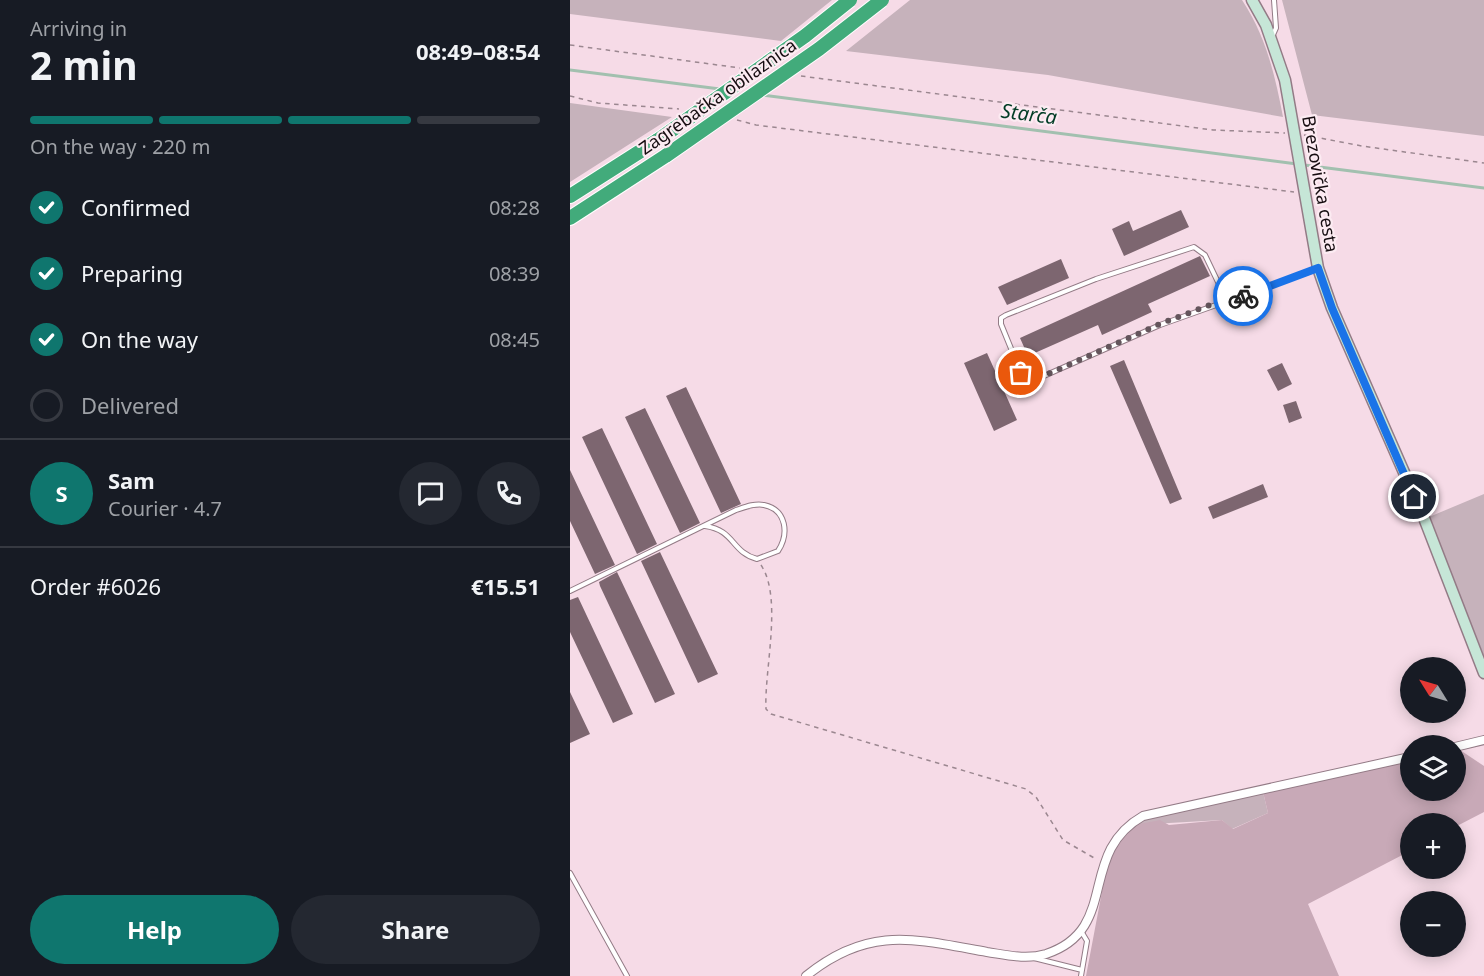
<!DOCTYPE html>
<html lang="en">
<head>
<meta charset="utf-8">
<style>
  body { margin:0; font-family:"Noto Sans",sans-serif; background:#242831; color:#f1f3f6; height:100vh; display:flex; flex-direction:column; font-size:22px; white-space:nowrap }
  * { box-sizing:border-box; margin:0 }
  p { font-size:20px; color:#9ea1a6 }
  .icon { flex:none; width:33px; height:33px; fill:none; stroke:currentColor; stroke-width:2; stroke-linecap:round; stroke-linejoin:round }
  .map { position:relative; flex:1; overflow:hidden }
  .panel { display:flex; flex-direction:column; background:#171b24; width:570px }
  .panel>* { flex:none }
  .needle { width:39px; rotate:307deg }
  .fabs { position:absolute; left:830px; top:657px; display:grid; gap:12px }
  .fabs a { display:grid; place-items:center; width:66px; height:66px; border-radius:50%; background:#171b24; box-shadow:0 3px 15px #0003; font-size:30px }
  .pin { position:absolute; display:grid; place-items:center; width:51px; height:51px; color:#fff; margin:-26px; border:3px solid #fff; border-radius:50%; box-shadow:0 2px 6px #0007 }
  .courier { position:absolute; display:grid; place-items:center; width:60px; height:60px; margin:-30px; border:4px solid #1a73e8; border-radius:50%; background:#fff; color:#222; box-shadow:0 2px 8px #0007 }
  .headline em { font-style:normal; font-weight:700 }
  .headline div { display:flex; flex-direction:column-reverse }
  .headline { display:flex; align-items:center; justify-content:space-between; height:102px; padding:0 30px }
  h1 { font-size:39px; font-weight:700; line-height:45px }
  .bar { display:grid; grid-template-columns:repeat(4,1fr); gap:9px 6px; align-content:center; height:72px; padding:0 30px }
  .bar i { height:8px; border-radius:4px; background:#363941 }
  .bar .selected { background:#0f766e }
  .bar p { grid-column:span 4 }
  .line { display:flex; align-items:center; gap:15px; padding:0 30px; border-top:2px solid #363941 }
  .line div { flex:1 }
  .round { display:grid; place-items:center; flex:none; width:63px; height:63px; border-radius:32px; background:#242831 }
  ol { padding:0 30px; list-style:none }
  li { display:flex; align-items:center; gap:18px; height:66px }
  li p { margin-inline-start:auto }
  li .icon { padding:6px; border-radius:50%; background:#0f766e; color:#fff; stroke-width:4 }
  li:last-child { color:#9ea1a6 }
  li i { width:33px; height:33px; border:3px solid #363941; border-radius:50% }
  .cta { display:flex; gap:12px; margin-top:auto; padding:12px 30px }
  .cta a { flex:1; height:69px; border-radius:36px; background:#0f766e; color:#fff; font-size:24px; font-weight:700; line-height:69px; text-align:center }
  .cta a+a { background:#242831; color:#f1f3f6 }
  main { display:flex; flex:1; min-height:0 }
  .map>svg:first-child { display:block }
</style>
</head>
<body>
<main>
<section class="panel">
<div class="headline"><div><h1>2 min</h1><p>Arriving in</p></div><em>08:49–08:54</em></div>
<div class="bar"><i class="selected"></i><i class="selected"></i><i class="selected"></i><i></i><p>On the way · 220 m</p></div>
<ol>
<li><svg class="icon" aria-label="check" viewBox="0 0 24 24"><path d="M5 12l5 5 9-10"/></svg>Confirmed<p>08:28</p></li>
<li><svg class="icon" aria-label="check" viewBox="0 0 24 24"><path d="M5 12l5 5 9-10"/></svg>Preparing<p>08:39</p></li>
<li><svg class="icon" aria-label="check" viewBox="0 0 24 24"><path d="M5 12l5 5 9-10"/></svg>On the way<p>08:45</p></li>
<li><i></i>Delivered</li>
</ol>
<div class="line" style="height:108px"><b class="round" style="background:#0f766e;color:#fff">S</b><div><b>Sam</b><p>Courier · 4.7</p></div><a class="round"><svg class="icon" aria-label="chat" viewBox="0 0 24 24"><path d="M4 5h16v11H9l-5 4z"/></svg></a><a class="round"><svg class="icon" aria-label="phone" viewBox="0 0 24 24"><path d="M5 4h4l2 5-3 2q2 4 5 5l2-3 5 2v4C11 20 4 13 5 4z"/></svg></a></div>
<div class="line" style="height:78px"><div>Order #6026</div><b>€15.51</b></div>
<div class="cta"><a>Help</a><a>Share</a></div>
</section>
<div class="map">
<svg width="914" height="976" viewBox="0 0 914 976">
  <rect width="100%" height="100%" fill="#f6dbe7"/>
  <!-- green -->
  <path fill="#c6b2bb" d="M0,0H262L211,41L0,14Z
    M340,0H672C696,36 705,75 713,117L478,75L276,51Z
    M712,0H914V136L742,115Z
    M0,103L102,117L0,182Z
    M914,494V656L859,517Z
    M693,792L698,813L662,829L652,820L564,825L576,818Z"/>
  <!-- forest -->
  <path fill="#c8a9b7" d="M890,750L914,766V812L885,827V824H840V851L738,904L769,976H516L537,865L544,848L564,825L590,820L599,825L652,820L663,829L698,813L693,792L840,761V790H885V751Z"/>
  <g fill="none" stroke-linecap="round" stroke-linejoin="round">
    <!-- stream -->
    <path stroke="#a2c0af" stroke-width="3" d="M0,70L150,89
      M192,95L727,164
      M734,165L914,188"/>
  </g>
  <!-- building -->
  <path fill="#7d6670" d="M611,210L619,227L554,256L542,229L559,221L563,231Z
    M630,256L640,276L578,304L582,312L532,335L528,325L458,356L450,338Z
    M491,259L499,278L437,305L428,287Z
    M417,353L447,420L424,431L394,363Z
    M554,360L612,499L600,504L540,366Z
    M712,363L722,384L708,391L697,370Z
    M116,387L171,504L151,513L96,396Z
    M726,401L732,418L719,423L713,405Z
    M75,408L130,523L110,533L55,417Z
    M32,428L87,544L67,554L12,437Z
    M0,470L45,565L25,574L0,521Z
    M693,484L698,497L643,519L638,507Z
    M90,552L148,674L128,683L71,561Z
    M47,572L105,694L85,703L30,586L29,582Z
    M8,597L63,714L43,723L0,632V600Z
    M0,692L20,734L0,743Z"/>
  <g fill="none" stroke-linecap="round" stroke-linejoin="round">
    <defs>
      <path id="lane" d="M702,37L706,28L704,0
        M657,301L635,255L624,247L526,279L436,315L431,318V324L451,373L457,379H467L590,325L747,269
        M0,591L166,510C175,507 185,503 194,505C217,510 219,534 208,551L187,559C161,552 165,530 135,526
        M0,873L57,976
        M511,931L517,941L511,976
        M464,958L512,970"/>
      <path id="street" d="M885,747L914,740
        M236,976C299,925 344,939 417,952C437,955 456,960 476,954C551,929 506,854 573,816L840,757"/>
      <path id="secondary" d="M682,0L696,25L715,80L748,268L762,308L854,518L914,673"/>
      <path id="highway" d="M0,196L88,140
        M0,218L97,155"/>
    </defs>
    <!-- lane casing -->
    <use href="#lane" stroke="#937b86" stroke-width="6"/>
    <!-- street casing -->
    <use href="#street" stroke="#937b86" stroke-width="10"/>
    <!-- secondary casing -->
    <use href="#secondary" stroke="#937b86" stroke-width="13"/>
    <!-- highway casing -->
    <use href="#highway" stroke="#fff" stroke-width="16"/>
    <!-- path -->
    <path stroke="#9b8790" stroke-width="1.5" stroke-dasharray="4.5 4.5" stroke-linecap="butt" d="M0,45L170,68
      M231,76L643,130L715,133
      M0,96L28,103L109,109
      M167,120L186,125L724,192
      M734,135L792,146L914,163
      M191,565C213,598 194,670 196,709L201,714L456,789L466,797L493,840L526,859"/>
    <!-- lane -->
    <use href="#lane" stroke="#fff" stroke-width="4"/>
    <!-- street -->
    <use href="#street" stroke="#fff" stroke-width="8"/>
    <!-- secondary -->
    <use href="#secondary" stroke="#c6e6d7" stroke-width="10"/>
    <!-- highway -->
    <use href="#highway" stroke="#42ab7b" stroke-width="14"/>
    <defs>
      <path id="highway-bridge" d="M88,140L235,36L280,0
        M97,155L249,49L312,0"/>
    </defs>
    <!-- highway-bridge casing -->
    <use href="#highway-bridge" stroke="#fff" stroke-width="16" stroke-linecap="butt"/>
    <!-- highway-bridge -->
    <use href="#highway-bridge" stroke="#42ab7b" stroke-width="14"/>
  </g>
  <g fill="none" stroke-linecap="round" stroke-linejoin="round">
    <!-- done -->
    <path stroke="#64555c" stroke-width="6" stroke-dasharray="0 10.8" d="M451,373L457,379H467L590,324L637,306L673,296"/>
    <!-- route -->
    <path stroke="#1a73e8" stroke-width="8" d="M673,296L748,268L762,308L844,497"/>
  </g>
  <g text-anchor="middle" stroke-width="4.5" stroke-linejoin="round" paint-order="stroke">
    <!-- street labels -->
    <g font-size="18" fill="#160d11" stroke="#fcebf2">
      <text transform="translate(148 97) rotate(-35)" y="6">Zagrebačka obilaznica</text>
      <text transform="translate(750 184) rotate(80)" y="6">Brezovička cesta</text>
    </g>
    <!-- water labels -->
    <g font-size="20" font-style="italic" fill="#023d26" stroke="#fcebf2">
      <text transform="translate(459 114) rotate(7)" y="7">Starča</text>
    </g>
  </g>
</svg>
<div class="fabs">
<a><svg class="needle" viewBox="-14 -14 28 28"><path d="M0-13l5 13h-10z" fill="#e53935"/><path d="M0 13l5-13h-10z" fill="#9ea1a6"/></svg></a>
<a><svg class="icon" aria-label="layers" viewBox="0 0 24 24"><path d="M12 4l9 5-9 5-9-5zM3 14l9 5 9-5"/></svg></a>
<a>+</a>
<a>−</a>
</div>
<div class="pin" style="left:451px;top:373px;background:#ea580c"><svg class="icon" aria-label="bag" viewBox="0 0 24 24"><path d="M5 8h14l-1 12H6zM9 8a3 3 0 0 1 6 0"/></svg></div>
<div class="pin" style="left:844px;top:497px;background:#1f2937"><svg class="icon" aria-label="home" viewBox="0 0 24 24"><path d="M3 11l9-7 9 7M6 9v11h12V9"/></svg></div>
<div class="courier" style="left:673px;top:296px"><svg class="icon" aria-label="bike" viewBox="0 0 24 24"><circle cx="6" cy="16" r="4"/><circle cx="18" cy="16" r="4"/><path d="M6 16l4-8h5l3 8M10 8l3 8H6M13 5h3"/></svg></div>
</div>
</main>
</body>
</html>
